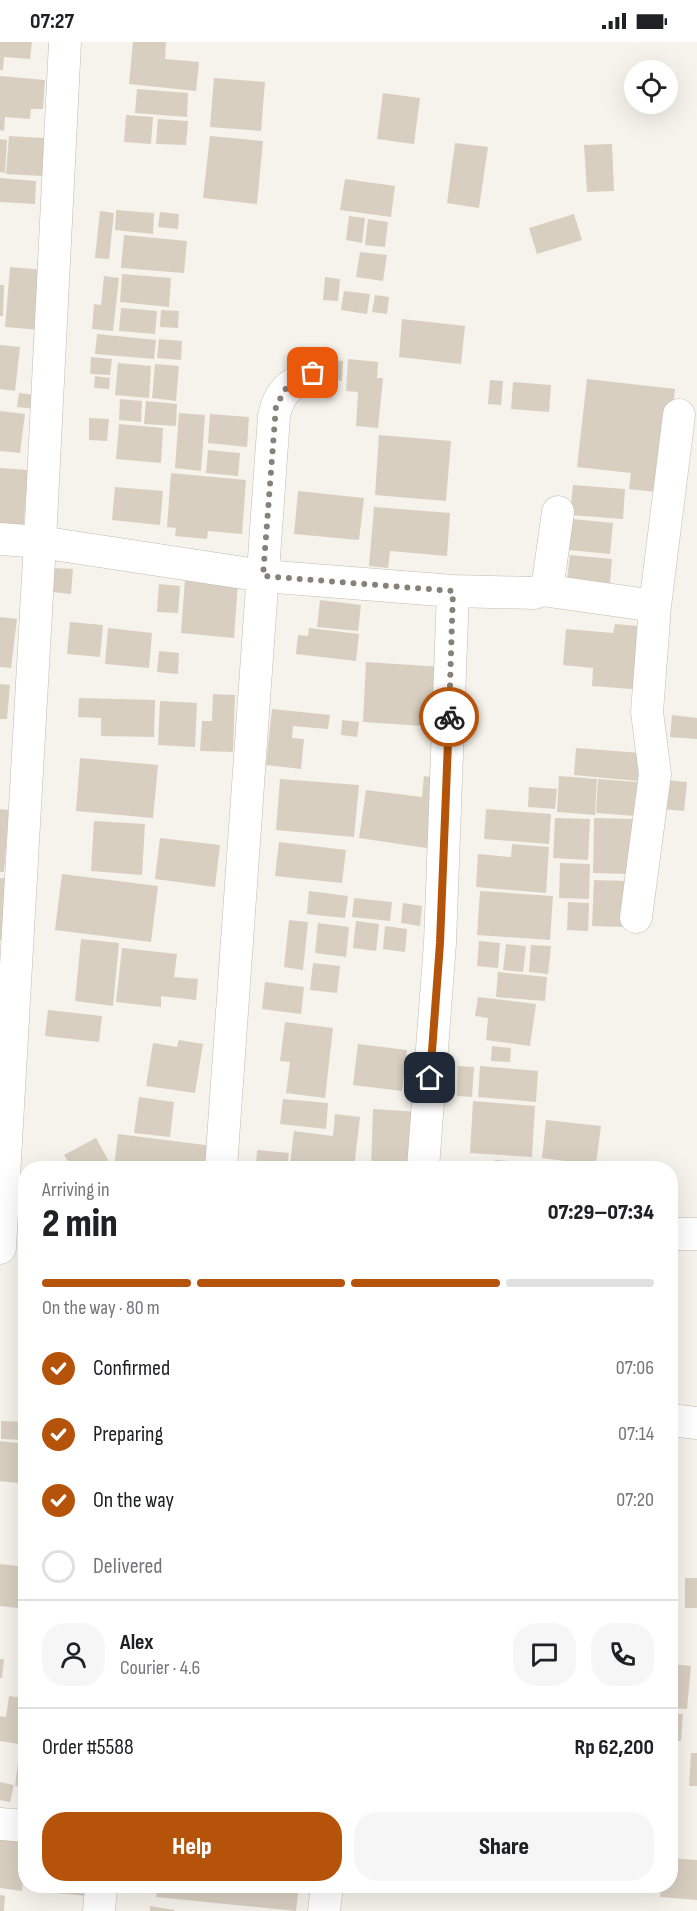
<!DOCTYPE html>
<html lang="en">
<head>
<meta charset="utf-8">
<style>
  body { margin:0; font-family:"Sofia Sans Condensed",sans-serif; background:#f6f6f6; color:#202124; height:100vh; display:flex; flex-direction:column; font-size:22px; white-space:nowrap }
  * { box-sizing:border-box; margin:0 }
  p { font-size:20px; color:#757577 }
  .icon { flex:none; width:33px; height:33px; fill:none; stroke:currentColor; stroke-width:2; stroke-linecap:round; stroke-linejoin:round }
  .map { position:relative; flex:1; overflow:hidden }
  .panel { position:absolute; left:18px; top:1119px; width:660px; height:732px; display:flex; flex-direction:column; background:#fff; border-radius:24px; box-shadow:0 6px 24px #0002 }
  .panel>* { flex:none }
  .controls { position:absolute; left:624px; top:18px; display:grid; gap:12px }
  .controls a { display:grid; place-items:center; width:54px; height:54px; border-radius:50%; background:#fff; box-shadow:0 6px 24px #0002; font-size:30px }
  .pin { position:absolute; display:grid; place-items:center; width:51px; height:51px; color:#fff; margin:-26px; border-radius:12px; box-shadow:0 3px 9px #0006 }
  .courier { position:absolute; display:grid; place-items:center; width:60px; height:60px; margin:-30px; border:4px solid #b45309; border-radius:50%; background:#fff; color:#222; box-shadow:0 2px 8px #0007 }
  .headline em { font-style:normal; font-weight:800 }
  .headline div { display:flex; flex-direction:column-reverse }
  .headline { display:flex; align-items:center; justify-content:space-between; height:102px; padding:0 24px }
  h1 { font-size:39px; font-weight:800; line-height:45px }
  .bar { display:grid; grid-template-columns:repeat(4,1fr); gap:9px 6px; align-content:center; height:72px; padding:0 24px }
  .bar i { height:8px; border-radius:4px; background:#e0e0e0 }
  .bar .active { background:#b45309 }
  .bar p { grid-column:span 4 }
  .line { display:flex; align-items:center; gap:15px; padding:0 24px; border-top:2px solid #e0e0e0 }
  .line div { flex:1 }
  .round { display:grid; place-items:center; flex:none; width:63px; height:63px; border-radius:24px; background:#f6f6f6 }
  ol { padding:0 24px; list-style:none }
  li { display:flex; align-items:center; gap:18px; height:66px }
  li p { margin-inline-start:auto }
  li .icon { padding:6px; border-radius:50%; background:#b45309; color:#fff; stroke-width:4 }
  li:last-child { color:#757577 }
  li i { width:33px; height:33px; border:3px solid #e0e0e0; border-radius:50% }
  .button { display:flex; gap:12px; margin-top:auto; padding:12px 24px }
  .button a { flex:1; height:69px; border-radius:24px; background:#b45309; color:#fff; font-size:24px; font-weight:800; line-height:69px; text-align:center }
  .button a+a { background:#f6f6f6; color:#202124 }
  .status { display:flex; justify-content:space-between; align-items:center; height:42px; padding:0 30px; background:#fff; direction:ltr }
  .status svg { height:16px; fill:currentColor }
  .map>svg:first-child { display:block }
</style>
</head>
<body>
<div class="status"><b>07:27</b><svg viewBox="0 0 49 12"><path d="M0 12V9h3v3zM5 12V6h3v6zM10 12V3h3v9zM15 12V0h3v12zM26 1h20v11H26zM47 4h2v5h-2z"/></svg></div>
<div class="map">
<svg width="697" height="1869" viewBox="0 0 697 1869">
  <rect width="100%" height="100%" fill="#f6f3ec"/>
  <!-- building -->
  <path fill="#d8cfc1" d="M0,0H32L30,17L4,15L3,28H0Z
    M133,0H166L165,17L199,20L196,49L129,42Z
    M0,34L45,38L43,67H31L30,77L5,75L4,89L0,88Z
    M214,36L265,40L261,89L210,85Z
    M137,47L188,51L187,75L135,71Z
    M383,51L420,56L414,102L377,97Z
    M126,73L153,75L151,102L124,100Z
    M158,77L188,79L186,103L156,102Z
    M9,94L44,96L42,134L6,132Z
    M210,94L263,99L257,162L203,156Z
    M0,97L7,98L5,131L0,130Z
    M455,101L488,105L479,166L447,161Z
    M612,102L614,149L587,150L584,103Z
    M0,136L36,139L35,162L0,160Z
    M345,137L395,144L391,175L340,168Z
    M116,168L154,171L153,192L115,188Z
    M100,169L114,171L109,217L95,216Z
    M160,170L179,172L178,187L158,185Z
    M574,172L582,198L537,212L529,186Z
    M349,174L365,176L362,201L346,198Z
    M368,177L388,180L385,205L365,203Z
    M124,193L187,199L184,231L121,226Z
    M360,210L387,213L383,239L356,235Z
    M10,225L45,228L40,288L5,285Z
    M122,232L171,236L169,265L120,260Z
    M104,234L119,236L113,289L92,287L94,262L101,263Z
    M325,235L340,237L338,259L323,258Z
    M0,243H4L3,274H0Z
    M344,249L370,252L367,272L341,268Z
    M375,253L389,255L387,272L372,270Z
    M121,266L157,269L155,292L119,289Z
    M161,268L179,269L178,286L160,285Z
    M402,277L465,284L461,322L399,315Z
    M97,292L156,298L154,317L95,312Z
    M159,297L182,299L181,318L157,316Z
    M0,303L20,305L15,349L0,347Z
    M91,315L112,317L110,333L90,332Z
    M318,316L343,319L342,339L328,337L327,349H316Z
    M348,317L378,320L377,336H383L378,386L356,384L358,350L346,349Z
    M118,321L151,324L149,356L115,353Z
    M155,322L179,324L176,359L152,356Z
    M95,334L110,336L109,347L94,346Z
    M587,337L675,347L664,451L629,447L631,431L577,425Z
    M490,338L503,339L501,363L488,362Z
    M513,340L551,343L549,370L511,367Z
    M19,351L37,353L35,367L17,365Z
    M120,357L142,359L141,380L119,378Z
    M146,359L177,362L176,384L144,382Z
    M0,369L25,372L20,411L0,409Z
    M179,371L205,373L201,429L175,426Z
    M210,372L249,375L247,405L208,401Z
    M89,376L109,377L107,399L89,398Z
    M119,382L163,386L161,421L116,417Z
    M379,393L451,399L446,459L375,453Z
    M208,408L240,411L238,434L206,431Z
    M0,426L28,428L23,492L0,490Z
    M171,431L246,438L242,492L208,489L207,497L175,494L176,486L167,485Z
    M573,443L625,447L623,477L570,473Z
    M115,445L163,449L160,483L112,478Z
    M298,449L364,456L359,498L294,492Z
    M374,465L450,471L447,514L390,509L388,526L369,524Z
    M572,477L613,481L610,512L569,508Z
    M570,513L612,517L610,543L567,538Z
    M54,526L73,527L71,552L52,550Z
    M185,537L238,541L234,596L181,591Z
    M159,542L180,544L178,571L157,570Z
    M320,558L361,563L358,589L317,585Z
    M0,575L17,577L11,626L0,625Z
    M70,580L103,583L100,615L67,612Z
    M615,582L651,585L645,648L592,644L593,626L563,623L566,587L613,591Z
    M108,586L152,591L149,626L105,622Z
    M309,586L359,592L356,619L296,612L298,593L308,594Z
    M159,609L179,611L178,632L157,630Z
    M366,620L442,625L439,685L363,680Z
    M0,642L10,643L7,677H0Z
    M213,652L235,653L233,710L200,709L202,679H212Z
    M79,656L155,658L154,695L101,694V676L78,675Z
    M160,659L197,661L195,705L158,703Z
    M272,667L330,673L328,687L293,684L292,696L304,697L301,727L266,723Z
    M672,673L697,676V697L670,695Z
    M342,678L359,680L357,695L341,693Z
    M576,706L641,711L638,739L574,733Z
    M80,716L158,723L153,776L76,769Z
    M424,734L443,737L433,807L359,796L366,748L422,755Z
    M559,734L597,737L595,773L557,770Z
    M280,737L359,743L354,795L276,788Z
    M598,737L638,740L636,774L596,771Z
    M664,738L687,740L684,769L662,767Z
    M529,745L557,747L555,767L528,765Z
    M0,767L9,768L4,830H0Z
    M486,767L551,772L549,802L484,797Z
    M555,776L590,777L588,818L553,816Z
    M594,776L635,777L632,832L593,831Z
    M94,779L145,782L142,833L91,829Z
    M160,796L220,803L215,845L155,837Z
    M279,800L346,808L342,841L275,834Z
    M512,802L549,805L546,851L476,845L478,812L511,815Z
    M560,821L590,822L589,857L559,856Z
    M62,832L158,844L151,900L55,888Z
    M0,836L11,837L5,898H0Z
    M594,838L627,839L625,885L592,884Z
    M309,849L348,854L345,876L307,872Z
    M480,849L553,854L550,898L477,893Z
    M354,856L392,860L390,879L352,875Z
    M568,860L589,861L588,889L567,888Z
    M403,861L422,864L420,884L401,881Z
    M289,878L308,880L303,928L284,925Z
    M356,879L379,882L376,909L353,906Z
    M318,881L349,885L346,915L315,911Z
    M385,884L407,887L405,910L383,907Z
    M81,897L119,901L113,964L75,959Z
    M479,899L500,901L498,926L477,924Z
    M506,902L526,904L523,930L503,928Z
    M531,903L551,904L548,932L529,930Z
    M122,906L177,912L174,935L198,937L196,958L161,954V965L116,960Z
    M313,921L340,924L337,951L310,948Z
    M498,930L547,935L545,959L496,955Z
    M265,940L304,945L301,972L262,967Z
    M478,955L536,962L530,1004L486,998L488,976L475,974Z
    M48,968L102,974L99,1000L45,994Z
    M285,980L333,986L325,1056L286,1051L290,1020L280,1019Z
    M179,998L203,1002L195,1051L146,1044L153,1001L177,1005Z
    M358,1002L407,1008L402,1049L353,1043Z
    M492,1004L511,1006L510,1020L491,1019Z
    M458,1024L474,1025L472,1055L457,1054Z
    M480,1024L538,1029L536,1060L478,1055Z
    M139,1055L174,1060L170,1095L134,1091Z
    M283,1057L328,1061L326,1087L280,1082Z
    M473,1059L535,1064L532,1115L470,1111Z
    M373,1067L420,1070L418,1126H371Z
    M335,1072L360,1075L354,1126L290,1122L294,1089L333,1094Z
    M546,1078L601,1084L596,1123L542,1116Z
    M118,1092L213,1104L211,1126H114Z
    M96,1096L112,1125L72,1126L64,1113Z
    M257,1108L289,1111L287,1126H256Z
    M495,1118L527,1120V1126H494Z
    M1,1379L26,1380V1398L1,1397Z
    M0,1399L26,1402V1442L0,1439Z
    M0,1522L26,1525V1567L0,1564Z
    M670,1522L678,1523L675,1547H670Z
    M685,1536H697V1566H685Z
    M670,1551H678L675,1594H670Z
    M0,1617H4L2,1636H0Z
    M673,1622L691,1624L687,1667L670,1666Z
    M9,1654L26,1656V1703L0,1699V1674L6,1675Z
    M670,1671L683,1672L681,1699L670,1698Z
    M670,1708L677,1709L674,1741L670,1740Z
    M19,1711L26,1712V1746L15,1744Z
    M691,1711H697V1744H689Z
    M0,1740L14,1743L10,1760L0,1758Z
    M0,1789L26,1792L22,1849L0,1846Z
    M670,1816L697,1818V1858L660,1855L661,1844H670Z
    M36,1844H87L86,1854L36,1849Z
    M158,1844H299L296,1869L156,1855Z
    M0,1853L5,1854L4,1869H0Z
    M150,1864L174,1868V1869H150Z"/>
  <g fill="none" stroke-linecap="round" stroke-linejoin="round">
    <defs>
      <path id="street" d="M65,0L40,500L263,534L453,549L534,551L542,548L548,541L558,470
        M0,497L40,500L0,1206
        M542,548L655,564
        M636,875L655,732L647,670L655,564L679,373
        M221,1126L274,374C279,348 291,342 313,331
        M423,1126L440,901L453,549
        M670,1192H697
        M670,1378L697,1381
        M0,1782L26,1784
        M99,1869L101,1844
        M324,1869L327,1844"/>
    </defs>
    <!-- street casing -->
    <use href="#street" stroke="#c2bbae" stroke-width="33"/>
    <!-- street -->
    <use href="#street" stroke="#fff" stroke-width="32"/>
  </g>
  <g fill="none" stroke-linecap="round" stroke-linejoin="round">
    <!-- done -->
    <path stroke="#878178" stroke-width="6" stroke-dasharray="0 10.8" d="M313,331L288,343L276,364L263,534L453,549L449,675"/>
    <!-- route -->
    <path stroke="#b45309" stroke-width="8" d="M430,1036L440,901L449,675"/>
  </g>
</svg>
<div class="controls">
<a><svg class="icon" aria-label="locate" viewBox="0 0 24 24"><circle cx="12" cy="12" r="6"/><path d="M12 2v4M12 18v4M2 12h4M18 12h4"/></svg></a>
</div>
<div class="pin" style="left:313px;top:331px;background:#ea580c"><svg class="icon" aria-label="bag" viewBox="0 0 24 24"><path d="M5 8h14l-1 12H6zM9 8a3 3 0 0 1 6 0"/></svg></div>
<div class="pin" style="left:430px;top:1036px;background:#1f2937"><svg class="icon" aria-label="home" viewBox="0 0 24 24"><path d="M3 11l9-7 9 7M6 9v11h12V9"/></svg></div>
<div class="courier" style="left:449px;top:675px"><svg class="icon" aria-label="bike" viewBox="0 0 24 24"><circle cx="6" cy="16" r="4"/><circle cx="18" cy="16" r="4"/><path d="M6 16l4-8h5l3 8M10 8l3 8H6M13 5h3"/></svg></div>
<section class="panel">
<div class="headline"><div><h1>2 min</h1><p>Arriving in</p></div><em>07:29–07:34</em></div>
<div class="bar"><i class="active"></i><i class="active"></i><i class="active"></i><i></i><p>On the way · 80 m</p></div>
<ol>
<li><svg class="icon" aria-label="check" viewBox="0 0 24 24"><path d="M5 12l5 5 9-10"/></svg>Confirmed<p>07:06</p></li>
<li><svg class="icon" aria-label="check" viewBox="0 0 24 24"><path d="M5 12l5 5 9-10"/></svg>Preparing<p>07:14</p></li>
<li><svg class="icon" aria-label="check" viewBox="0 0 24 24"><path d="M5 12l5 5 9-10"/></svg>On the way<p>07:20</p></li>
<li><i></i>Delivered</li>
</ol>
<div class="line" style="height:108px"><a class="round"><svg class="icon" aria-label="person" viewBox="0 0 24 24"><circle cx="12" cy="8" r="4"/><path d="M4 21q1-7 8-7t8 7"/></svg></a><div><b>Alex</b><p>Courier · 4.6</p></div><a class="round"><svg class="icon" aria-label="chat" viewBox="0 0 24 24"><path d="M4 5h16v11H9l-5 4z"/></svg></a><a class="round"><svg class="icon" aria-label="phone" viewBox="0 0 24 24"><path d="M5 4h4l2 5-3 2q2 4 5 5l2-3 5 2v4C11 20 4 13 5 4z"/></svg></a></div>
<div class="line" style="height:78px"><div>Order #5588</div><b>Rp 62,200</b></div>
<div class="button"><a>Help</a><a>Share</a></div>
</section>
</div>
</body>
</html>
